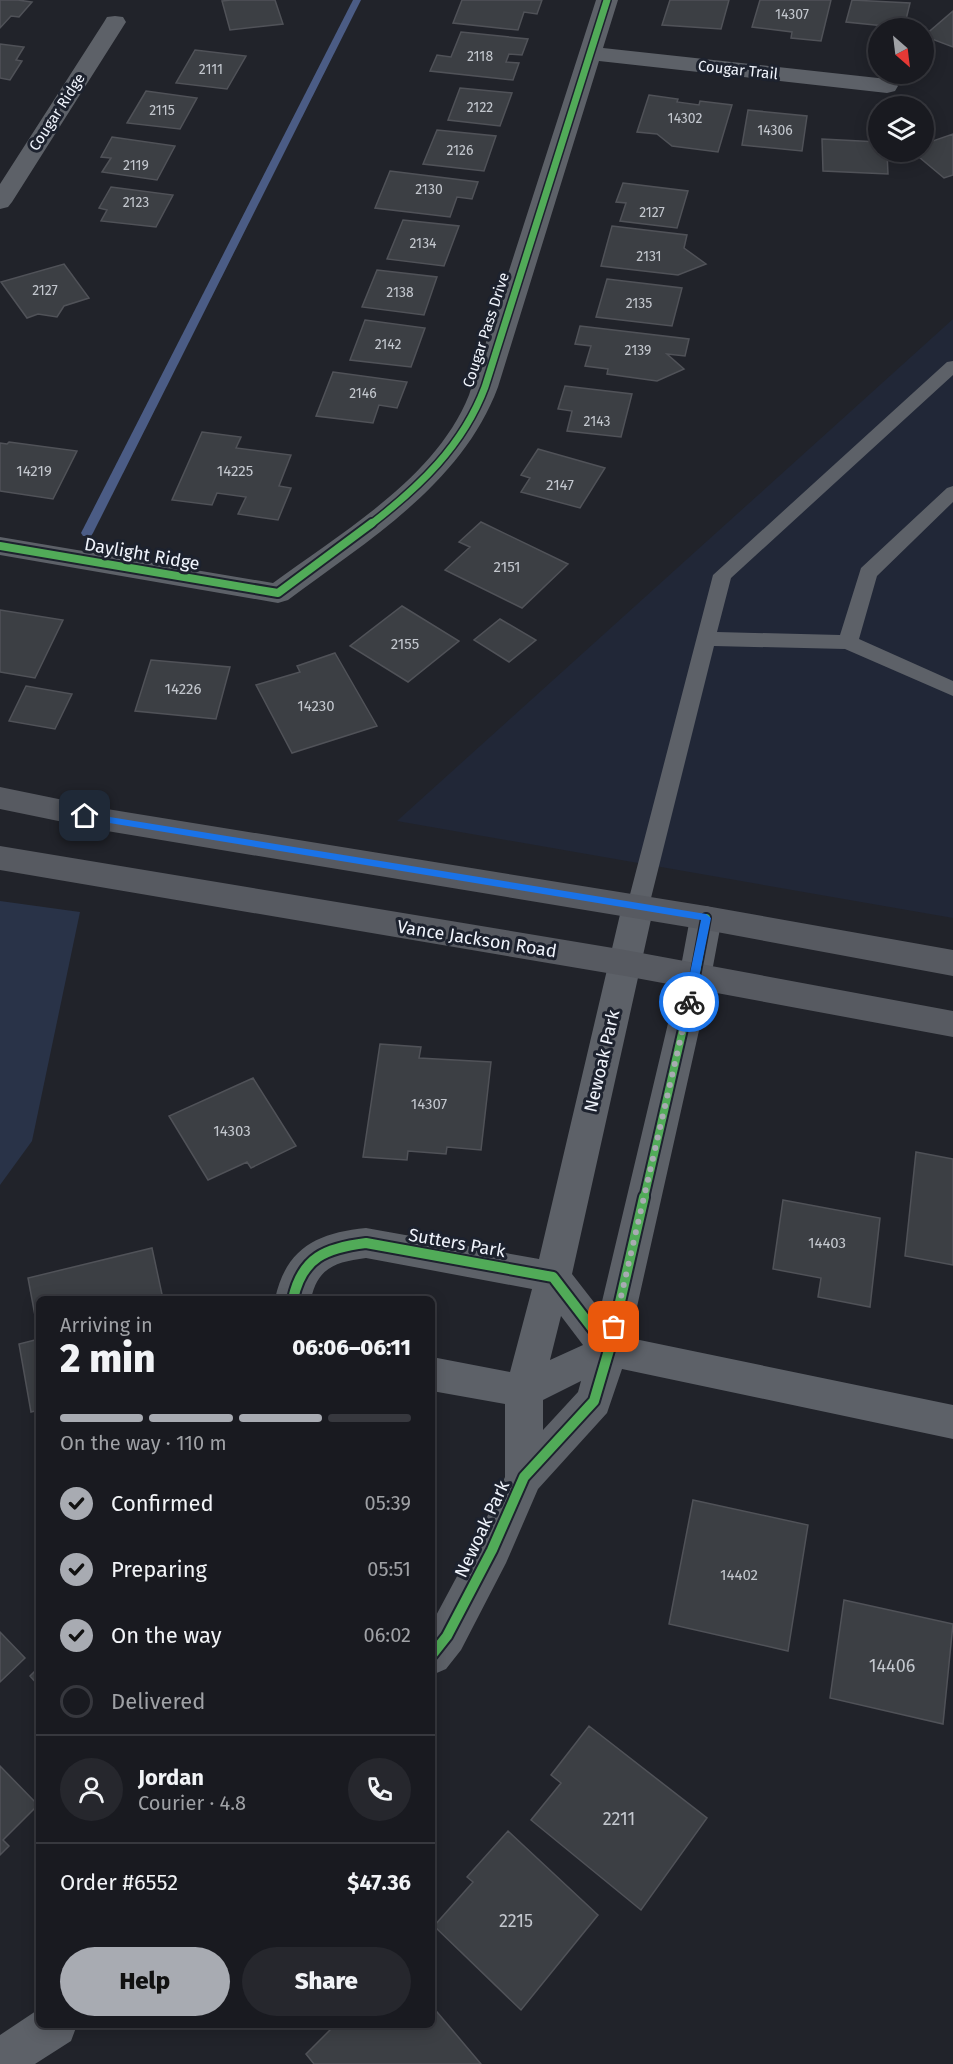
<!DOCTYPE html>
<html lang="en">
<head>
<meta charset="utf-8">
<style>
  body { margin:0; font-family:"Fira Sans",sans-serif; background:#26272d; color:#f1f3f6; height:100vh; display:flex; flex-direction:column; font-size:22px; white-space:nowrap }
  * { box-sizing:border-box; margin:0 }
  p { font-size:20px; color:#9fa1a5 }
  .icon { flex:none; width:33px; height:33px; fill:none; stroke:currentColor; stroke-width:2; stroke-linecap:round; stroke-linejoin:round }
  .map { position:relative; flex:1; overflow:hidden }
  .side { position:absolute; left:36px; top:1296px; width:399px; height:732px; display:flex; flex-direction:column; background:#191a20; border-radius:9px; box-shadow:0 3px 15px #0003,0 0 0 2px #37383e }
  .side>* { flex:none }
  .needle { width:39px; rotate:152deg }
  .buttons { position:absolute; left:868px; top:18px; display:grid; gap:12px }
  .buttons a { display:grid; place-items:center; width:66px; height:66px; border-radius:50%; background:#191a20; box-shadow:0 3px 15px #0003,0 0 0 2px #37383e; font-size:30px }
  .pin { position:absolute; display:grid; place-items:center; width:51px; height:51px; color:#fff; margin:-26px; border-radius:12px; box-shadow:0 3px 9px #0006 }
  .courier { position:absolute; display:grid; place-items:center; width:60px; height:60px; margin:-30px; border:4px solid #1a73e8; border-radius:50%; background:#fff; color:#222; box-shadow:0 2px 8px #0007 }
  .head em { font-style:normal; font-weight:800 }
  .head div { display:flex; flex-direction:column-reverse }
  .head { display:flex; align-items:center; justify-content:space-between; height:102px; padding:0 24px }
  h1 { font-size:39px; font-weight:800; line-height:45px }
  .bar { display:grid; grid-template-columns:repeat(4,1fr); gap:9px 6px; align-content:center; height:72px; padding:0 24px }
  .bar i { height:8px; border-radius:4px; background:#37383e }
  .bar .selected { background:#a8abb2 }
  .bar p { grid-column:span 4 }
  .line { display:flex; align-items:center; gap:15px; padding:0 24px; border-top:2px solid #37383e }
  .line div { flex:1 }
  .round { display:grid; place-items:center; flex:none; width:63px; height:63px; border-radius:32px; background:#26272d }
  ol { padding:0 24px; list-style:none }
  li { display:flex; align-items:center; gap:18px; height:66px }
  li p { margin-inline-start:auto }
  li .icon { padding:6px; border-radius:50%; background:#a8abb2; color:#111; stroke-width:4 }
  li:last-child { color:#9fa1a5 }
  li i { width:33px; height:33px; border:3px solid #37383e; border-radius:50% }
  .button { display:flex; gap:12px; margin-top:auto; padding:12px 24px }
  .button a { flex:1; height:69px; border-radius:36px; background:#a8abb2; color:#111; font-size:24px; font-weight:800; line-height:69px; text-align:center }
  .button a+a { background:#26272d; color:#f1f3f6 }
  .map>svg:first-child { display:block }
</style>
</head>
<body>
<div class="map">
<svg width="953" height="2064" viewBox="0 0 953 2064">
  <rect width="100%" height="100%" fill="#21232a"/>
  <!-- built -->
  <path fill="#212737" d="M953,319V918L397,821Z"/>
  <!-- green -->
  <path fill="#293348" d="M0,901L80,912L32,1141L0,1185Z"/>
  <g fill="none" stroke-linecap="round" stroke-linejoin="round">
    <!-- stream -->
    <path fill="#4b5c85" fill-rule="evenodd" d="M353,0H361L93,533L91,536H83L81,533Z"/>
  </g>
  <!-- building -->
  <path fill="#3c3f44" stroke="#505258" stroke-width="1.5" d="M0,0H18L32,2L19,17L11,16L0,28Z
    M231,0H275L283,24L230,30L222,1Z
    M462,0H542L537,14L524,12L518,30L453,23Z
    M670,0H729L721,29L662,25Z
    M760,0H831L821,41L791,38L792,32L752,27Z
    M852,0L910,3L904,28L846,22Z
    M953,11V47L924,36Z
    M461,32L528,39L522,55L509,54L506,62L519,63L513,80L430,71L437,55L451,57Z
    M0,44L24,47L16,60L22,61L10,80L0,78Z
    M195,50L246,56L227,89L176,83Z
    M460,88L512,93L500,126L448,120Z
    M146,91L197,98L180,129L127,123Z
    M649,95L678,99L677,102L699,105L700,101L732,105L718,152L672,146L657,134L637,132Z
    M748,110L807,116L802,151L742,145Z
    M437,130L496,136L484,171L423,164Z
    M953,134V175L944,178L913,152H924L926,146L924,144Z
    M112,137L175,146L157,180L102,172L111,158L101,157Z
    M822,139L879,142V152H887L888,174L823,171Z
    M390,171L478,182L472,199L457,197L450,217L375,208Z
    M623,183L688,191L677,228L620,221L626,203L616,202Z
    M111,187L173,195L156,227L101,221L107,210L99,208Z
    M403,220L459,226L444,266L387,259Z
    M612,226L687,235L684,248L706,264L678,275L601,266Z
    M64,264L89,298L64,306L57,317L38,314L27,318L1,282Z
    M377,270L437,277L424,315L362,307Z
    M607,279L682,288L672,326L596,317Z
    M365,320L425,328L411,367L350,360Z
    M580,326L689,339L685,356L667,354L684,369L657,381L607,374L608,369L585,366L591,346L575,344Z
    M333,372L407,382L397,408L379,405L373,423L316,416Z
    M565,386L632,394L621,437L567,431L572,411L558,409Z
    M202,432L241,437L236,448L291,455L279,486L291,488L278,520L238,514L246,497L217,493L212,505L172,500Z
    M9,442L77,451L53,499L0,491V443L7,444Z
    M538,449L605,468L580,508L521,492L530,478L521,475Z
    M481,522L568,564L522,608L445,570L470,547L459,542Z
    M402,606L459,641L408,682L350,646Z
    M0,610L63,620L35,678L0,672Z
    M500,619L536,640L509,662L474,640Z
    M335,653L377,726L292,753L256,685L300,672L297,666Z
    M151,660L230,667L216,719L135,711Z
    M26,686L72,694L55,729L9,721Z
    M380,1044L421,1047L419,1058L491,1062L481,1150L447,1147L446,1154L408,1151L407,1160L363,1157Z
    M253,1078L296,1146L251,1168L247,1162L208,1180L169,1116Z
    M916,1152L953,1159V1265L905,1256Z
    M783,1200L880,1218L870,1307L818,1297L821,1278L773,1269Z
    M152,1248L163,1299H39V1337L28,1278Z
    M39,1339V1410L31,1412L19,1344Z
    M693,1500L808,1525L788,1651L669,1624Z
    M844,1600L953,1624L943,1724L830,1698Z
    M0,1632L25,1658L0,1682Z
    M39,1667V1686L30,1676Z
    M589,1726L707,1818L641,1910L531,1820L561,1783L551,1775Z
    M0,1766L38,1805L3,1840L9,1846L0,1855Z
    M508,1831L598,1915L521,2010L434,1926L473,1882L467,1877Z
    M432,2006L481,2064H314L306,2054L335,2025H432Z"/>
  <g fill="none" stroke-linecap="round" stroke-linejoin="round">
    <!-- service -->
    <path fill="#5d6168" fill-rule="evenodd" d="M953,361V375L731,578L717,632L840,635L861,568L947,488L953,486V502L877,576L859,639L953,681V696L845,649L714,646L649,906L646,912L638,914L630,912L627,906L713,575L947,362Z"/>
    <!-- minor -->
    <path fill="#5d6168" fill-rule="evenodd" d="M596,0H618L603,48L887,79L895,81L898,86L895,91L887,93L599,61L498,387C462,484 367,541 288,600L278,603L0,555V537L273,583C342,532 436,478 469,395Z
      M115,16L123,17L126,22L12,202L8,207L0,209V184L104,22L107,17Z
      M638,894L649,897L654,906L572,1274L600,1310L679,977L690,918L695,909L706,906L717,909L722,918L711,977L630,1338L953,1405V1439L622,1369L607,1413L538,1489L506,1563L461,1650L446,1669L432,1675V1623L478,1537L505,1477V1404L432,1391V1357L510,1372L532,1289L366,1258C336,1262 318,1267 311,1299H275C286,1248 317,1233 366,1228L539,1259L622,906L627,897ZM561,1316L583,1345L550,1360ZM581,1381L578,1392L543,1430V1400Z
      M39,2009V2025H77L71,2041L35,2064H0V2035Z"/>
    <!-- secondary -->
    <path fill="#575a61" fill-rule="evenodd" d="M0,787L107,809L706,906L953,950V976L706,930L107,831L0,809Z
      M0,846L625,950L953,1011V1037L625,976L0,870Z"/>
    <defs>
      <path id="cycleway-far2" d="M370,525C419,487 463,446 485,387L607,0"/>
      <path id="cycleway-far1" d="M0,546L278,593L372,523
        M644,1198L695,977L706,918"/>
      <path id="cycleway" d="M293,1299C302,1257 326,1248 366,1243L553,1277L609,1350
        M432,1655L447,1636L492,1550L524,1477L594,1401L609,1350L644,1197"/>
    </defs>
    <!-- cycleway-far2 casing -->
    <use href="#cycleway-far2" stroke="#1d222e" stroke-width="10"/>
    <!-- cycleway-far1 casing -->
    <use href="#cycleway-far1" stroke="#1d222e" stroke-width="12"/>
    <!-- cycleway casing -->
    <use href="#cycleway" stroke="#1d222e" stroke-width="14"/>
    <!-- cycleway-far2 -->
    <use href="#cycleway-far2" stroke="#51ab58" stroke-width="7"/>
    <!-- cycleway-far1 -->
    <use href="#cycleway-far1" stroke="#51ab58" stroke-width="8"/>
    <!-- cycleway -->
    <use href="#cycleway" stroke="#51ab58" stroke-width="10"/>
  </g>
  <!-- route -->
  <path fill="#1a73e8" d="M85,813L706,914L711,918L694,1002L689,1006L684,1002L701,920L85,819L81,816Z"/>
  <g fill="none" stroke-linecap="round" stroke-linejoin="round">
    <!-- done -->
    <path stroke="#a8abb2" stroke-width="6" stroke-dasharray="0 10.8" d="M614,1327L689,1002"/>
  </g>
  <g text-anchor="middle" stroke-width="6" stroke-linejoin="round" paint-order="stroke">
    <!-- far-number labels -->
    <g font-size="14" fill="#c3c7ce">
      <text x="792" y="19">14307</text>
      <text x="480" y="61">2118</text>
      <text x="211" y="74">2111</text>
      <text x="480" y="112">2122</text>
      <text x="162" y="115">2115</text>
      <text x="685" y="123">14302</text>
      <text x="775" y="135">14306</text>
      <text x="460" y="155">2126</text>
      <text x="136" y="170">2119</text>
      <text x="429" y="194">2130</text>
      <text x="136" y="207">2123</text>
      <text x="652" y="217">2127</text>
      <text x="423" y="248">2134</text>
      <text x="649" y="261">2131</text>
      <text x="45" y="295">2127</text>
      <text x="400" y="297">2138</text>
      <text x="639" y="308">2135</text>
      <text x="388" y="349">2142</text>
      <text x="638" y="355">2139</text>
      <text x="363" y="398">2146</text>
      <text x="597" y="426">2143</text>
    </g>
    <!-- far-street labels -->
    <g font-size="15" fill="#f0f4fc" stroke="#1d222e">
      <text transform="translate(738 70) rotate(6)" y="5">Cougar Trail</text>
      <text transform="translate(57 112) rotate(-57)" y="5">Cougar Ridge</text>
      <text transform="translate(486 330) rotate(-72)" y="5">Cougar Pass Drive</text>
    </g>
    <!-- number labels -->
    <g font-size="15" fill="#c3c7ce">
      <text x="34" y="476">14219</text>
      <text x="235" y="476">14225</text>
      <text x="560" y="490">2147</text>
      <text x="507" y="572">2151</text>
      <text x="405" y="649">2155</text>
      <text x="183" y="694">14226</text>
      <text x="316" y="711">14230</text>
      <text x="429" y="1109">14307</text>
      <text x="232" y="1136">14303</text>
      <text x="827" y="1248">14403</text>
      <text x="739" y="1580">14402</text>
    </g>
    <!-- street labels -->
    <g font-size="18" fill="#f0f4fc" stroke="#1d222e">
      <text transform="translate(142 554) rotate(10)" y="6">Daylight Ridge</text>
      <text transform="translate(477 939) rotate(9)" y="6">Vance Jackson Road</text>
      <text transform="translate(602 1061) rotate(-77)" y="6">Newoak Park</text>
      <text transform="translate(457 1243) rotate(10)" y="6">Sutters Park</text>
      <text transform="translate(482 1529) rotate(-65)" y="6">Newoak Park</text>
    </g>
    <!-- near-number labels -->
    <g font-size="18" fill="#c3c7ce">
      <text x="892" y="1672">14406</text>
      <text x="619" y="1825">2211</text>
      <text x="516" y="1927">2215</text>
    </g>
  </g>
</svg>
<div class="buttons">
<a><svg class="needle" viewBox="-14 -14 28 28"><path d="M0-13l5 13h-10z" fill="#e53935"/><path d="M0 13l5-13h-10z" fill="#9fa1a5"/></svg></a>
<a><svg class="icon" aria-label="layers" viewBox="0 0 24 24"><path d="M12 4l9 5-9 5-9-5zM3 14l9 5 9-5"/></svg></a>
</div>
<div class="pin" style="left:614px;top:1327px;background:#ea580c"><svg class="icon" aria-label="bag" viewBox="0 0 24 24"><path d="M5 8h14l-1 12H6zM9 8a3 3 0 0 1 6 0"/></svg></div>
<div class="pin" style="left:85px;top:816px;background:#1f2937"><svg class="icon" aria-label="home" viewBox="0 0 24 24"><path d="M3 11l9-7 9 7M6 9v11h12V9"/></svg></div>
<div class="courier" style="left:689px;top:1002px"><svg class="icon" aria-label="bike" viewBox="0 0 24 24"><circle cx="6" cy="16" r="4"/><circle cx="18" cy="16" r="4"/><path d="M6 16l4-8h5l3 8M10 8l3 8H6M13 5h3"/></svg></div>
<section class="side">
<div class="head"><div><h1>2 min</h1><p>Arriving in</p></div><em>06:06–06:11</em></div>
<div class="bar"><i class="selected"></i><i class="selected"></i><i class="selected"></i><i></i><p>On the way · 110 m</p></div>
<ol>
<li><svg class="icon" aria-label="check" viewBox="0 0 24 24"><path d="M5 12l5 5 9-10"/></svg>Confirmed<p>05:39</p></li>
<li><svg class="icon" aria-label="check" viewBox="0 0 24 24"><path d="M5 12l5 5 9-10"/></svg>Preparing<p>05:51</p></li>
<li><svg class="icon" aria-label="check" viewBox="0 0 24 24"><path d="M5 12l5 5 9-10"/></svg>On the way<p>06:02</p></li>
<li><i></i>Delivered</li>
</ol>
<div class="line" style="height:108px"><a class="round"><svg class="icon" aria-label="person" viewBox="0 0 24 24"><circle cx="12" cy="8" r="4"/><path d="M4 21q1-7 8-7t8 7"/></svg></a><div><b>Jordan</b><p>Courier · 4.8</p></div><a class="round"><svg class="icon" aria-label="phone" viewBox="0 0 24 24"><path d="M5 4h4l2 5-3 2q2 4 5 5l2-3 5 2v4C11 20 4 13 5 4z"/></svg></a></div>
<div class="line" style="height:78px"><div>Order #6552</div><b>$47.36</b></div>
<div class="button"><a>Help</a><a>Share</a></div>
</section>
</div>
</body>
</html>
